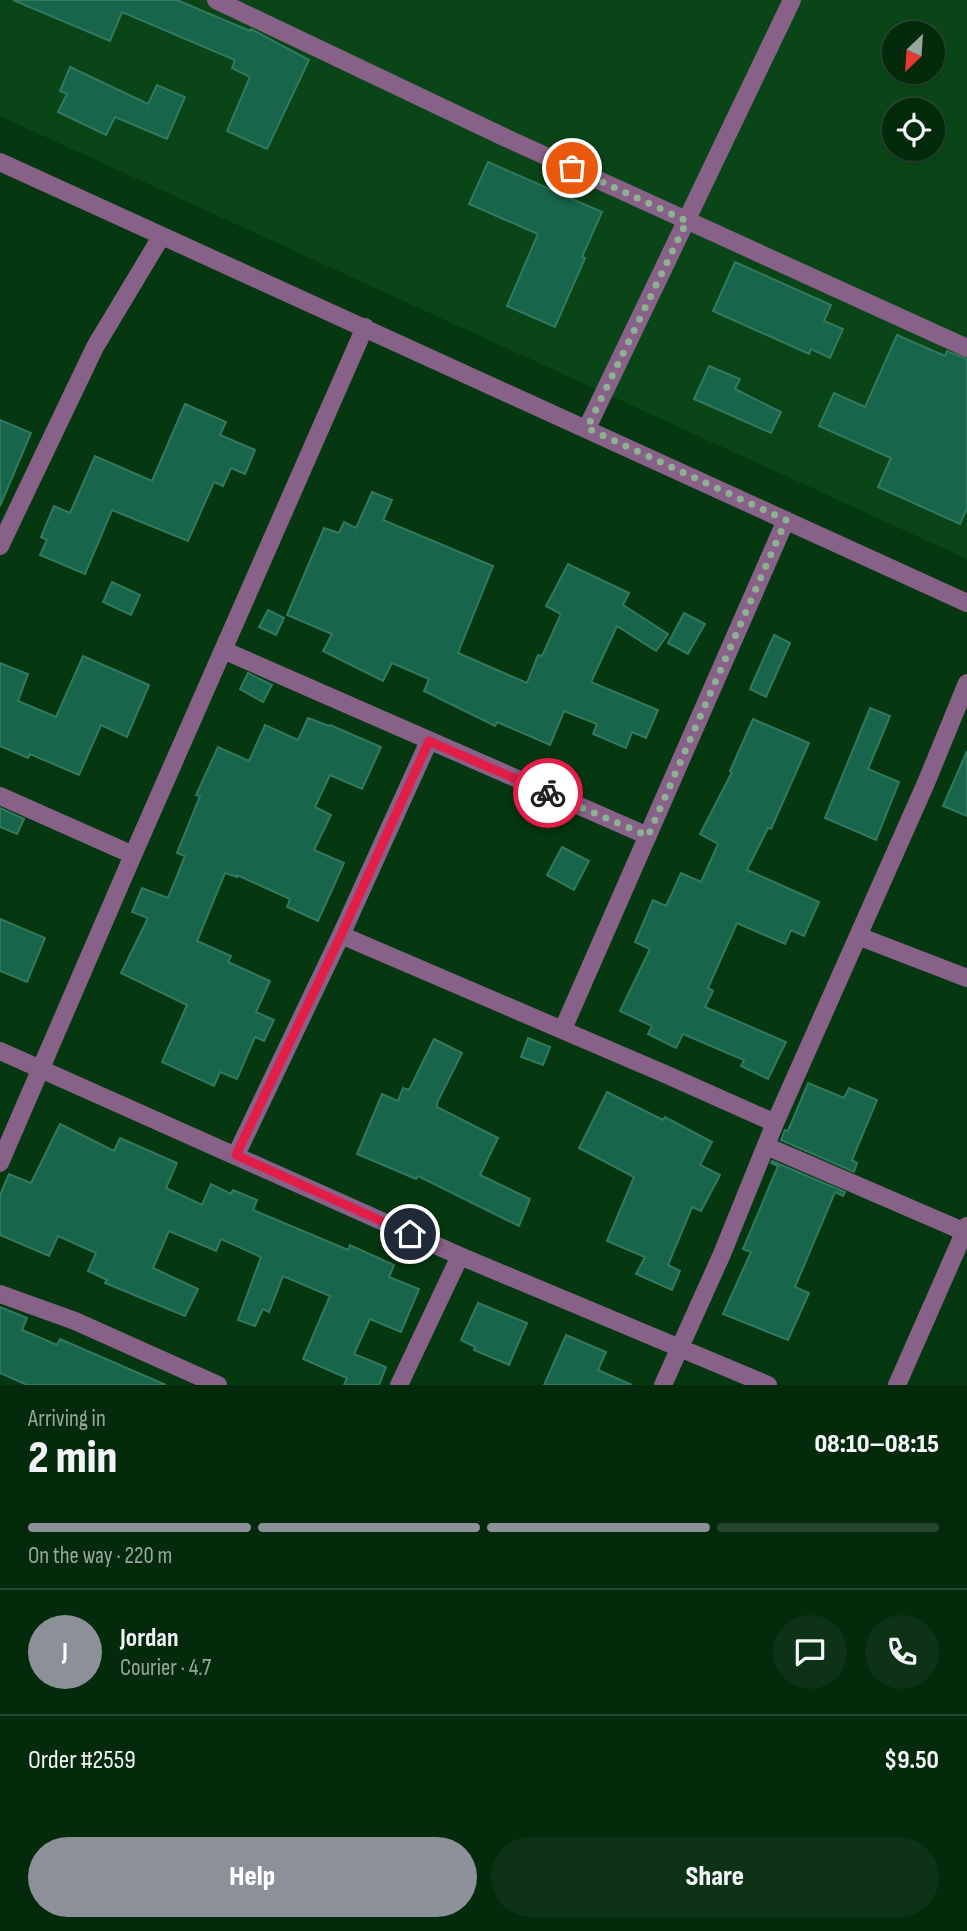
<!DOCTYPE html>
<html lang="en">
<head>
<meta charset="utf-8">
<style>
  body { margin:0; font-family:"Sofia Sans Condensed",sans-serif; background:#0d3215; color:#f1f3f6; height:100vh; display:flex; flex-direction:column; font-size:26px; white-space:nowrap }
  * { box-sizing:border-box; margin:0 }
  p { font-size:23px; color:#97a79d }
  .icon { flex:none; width:38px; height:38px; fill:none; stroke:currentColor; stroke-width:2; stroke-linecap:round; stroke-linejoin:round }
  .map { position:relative; height:1385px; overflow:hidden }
  .panel { display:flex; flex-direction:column; background:#042a0c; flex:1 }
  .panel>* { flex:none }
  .needle { width:46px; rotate:205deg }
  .fabs { position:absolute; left:882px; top:21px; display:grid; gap:14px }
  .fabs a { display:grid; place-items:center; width:63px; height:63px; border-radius:50%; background:#042a0c; box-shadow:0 2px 5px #0004,0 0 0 2px #25462d; font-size:35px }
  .pin { position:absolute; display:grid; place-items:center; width:60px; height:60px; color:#fff; margin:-30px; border:4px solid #fff; border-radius:50%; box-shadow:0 2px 7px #0007 }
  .courier { position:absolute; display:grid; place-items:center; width:70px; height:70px; margin:-35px; border:5px solid #e11d48; border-radius:50%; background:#fff; color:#222; box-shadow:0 2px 9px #0007 }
  .overview em { font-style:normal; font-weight:800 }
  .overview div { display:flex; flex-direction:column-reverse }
  .overview { display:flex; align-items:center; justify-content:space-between; height:119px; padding:0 28px }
  h1 { font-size:46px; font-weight:800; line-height:52px }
  .bar { display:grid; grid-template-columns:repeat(4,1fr); gap:10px 7px; align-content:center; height:84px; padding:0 28px }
  .bar i { height:9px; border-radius:5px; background:#25462d }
  .bar .on { background:#8c9099 }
  .bar p { grid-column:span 4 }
  .line { display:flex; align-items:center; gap:18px; padding:0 28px; border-top:2px solid #25462d }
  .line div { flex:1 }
  .round { display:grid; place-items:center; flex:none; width:74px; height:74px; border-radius:37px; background:#0d3215 }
  .primary-button { display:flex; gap:14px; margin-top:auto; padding:14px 28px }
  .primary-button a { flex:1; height:80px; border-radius:42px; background:#8c9099; color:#fff; font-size:28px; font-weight:800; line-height:80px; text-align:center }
  .primary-button a+a { background:#0d3215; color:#f1f3f6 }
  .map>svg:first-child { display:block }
</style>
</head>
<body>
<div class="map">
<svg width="967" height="1385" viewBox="0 0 967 1385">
  <rect width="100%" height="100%" fill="#053810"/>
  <!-- built -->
  <path fill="#0a4518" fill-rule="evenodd" d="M0,0H967V559L0,116ZM894,33H933V72H894ZM894,110H933V149H894Z"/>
  <!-- building -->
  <path fill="#17654b" stroke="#31795f" stroke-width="2" d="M13,0H177L250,31L251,29L309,60L267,149L227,131L250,77L232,68L235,60L122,12L110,41Z
    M70,67L148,104L157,85L185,97L167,139L115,117L106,135L58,112L67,94L60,91Z
    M488,162L602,212L582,257L585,258L555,327L507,306L538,234L469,204Z
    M735,262L831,305L824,321L843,329L830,358L811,349L809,354L713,311Z
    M897,335L945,356L947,351L967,359V508L960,524L878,487L891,458L819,426L834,393L865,407Z
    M709,366L740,379L735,389L781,412L771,433L694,399Z
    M185,404L226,422L220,435L255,450L245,474L231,468L223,486L214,482L188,541L112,510L85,574L40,555L47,540L41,537L54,506L70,513L95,456L152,481Z
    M0,420L31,433L0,506Z
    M372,492L392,500L383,520L493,566L458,653L527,683L538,655L542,656L561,614L546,606L568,564L629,593L623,605L668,634L656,651L617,626L591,682L658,710L646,738L632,732L626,748L593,734L597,724L564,711L550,745L497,722L495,726L424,691L429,679L392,663L383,681L323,651L332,634L287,615L324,528L339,533L344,522L356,528Z
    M112,582L140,595L131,615L103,602Z
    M268,610L284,618L276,635L259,627Z
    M684,613L705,624L688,654L668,643Z
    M774,635L790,643L766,697L750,689Z
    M83,656L149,685L127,737L101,725L79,775L30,754L28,758L0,746V663L28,674L18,701L56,717Z
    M248,673L272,685L263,702L240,689Z
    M870,708L890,716L868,769L899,782L876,840L825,818Z
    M308,718L329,726L330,725L381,747L362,789L330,775L315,807L331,815L314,850L344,863L318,921L287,907L290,899L237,875V877L225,873L197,941L231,956L228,962L270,981L256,1012L274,1020L264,1041L255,1037L237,1079L220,1072L214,1086L162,1062L187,1005L121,973L148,918L132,912L142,888L168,898L185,856L177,853L200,796L196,795L218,747L249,761L265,725L298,740Z
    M753,719L809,743L771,829L768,828L747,870L819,902L804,936L791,930L785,944L737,923L708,988L713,991L705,1007L786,1042L768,1079L741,1066L744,1060L683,1034L676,1048L648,1034L652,1026L620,1011L650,949L635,942L653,900L666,906L681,873L701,882L718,844L700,834L732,772L730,771Z
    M967,751V816L943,806Z
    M0,808L24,819L17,834L0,827Z
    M562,847L589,861L574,890L547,875Z
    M0,919L45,938L27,982L0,971Z
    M528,1038L550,1047L543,1065L521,1057Z
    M434,1039L462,1053L437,1103V1107L498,1138L480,1175L530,1199L519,1226L418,1176L416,1179L357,1154L382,1094L398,1101L403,1088L409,1090Z
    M808,1083L844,1098L849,1088L877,1100L852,1160L857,1163L854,1172L781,1140L785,1130L788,1131Z
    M607,1092L663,1120L665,1117L712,1142L700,1165L720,1175L701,1211L692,1207L668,1265L680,1271L672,1290L636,1274L645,1257L607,1241L634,1177L579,1148Z
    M60,1124L114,1151L120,1138L177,1163L166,1188L202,1205L211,1184L231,1194L233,1190L257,1200L253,1210L348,1250L350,1245L394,1265L389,1277L419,1289L401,1332L370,1319L354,1354L386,1367L379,1385H344L347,1378L303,1359L330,1296L283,1276L269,1312L263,1309L255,1326L238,1320L261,1257L221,1239L216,1251L169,1231L153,1268L198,1289L185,1316L105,1283L107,1280L88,1271L96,1253L58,1236L49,1256L0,1235V1195L9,1174L31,1183Z
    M772,1161L845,1192L843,1196L835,1192L795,1287L809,1293L788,1340L723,1314L751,1252L743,1249L778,1166L771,1163Z
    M478,1303L527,1323L509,1365L474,1350L475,1347L461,1340Z
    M0,1307L27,1318L22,1330L57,1345L60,1339L166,1385H27L0,1373Z
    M566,1335L606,1352L598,1370L632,1385H544Z"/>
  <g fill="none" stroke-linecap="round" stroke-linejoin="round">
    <!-- minor -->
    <path stroke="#886188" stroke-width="18" d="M216,0L504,137L967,348
      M0,162L967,603
      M587,428L792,0
      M0,546L95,347L161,237
      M223,650L648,836
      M0,796L133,855
      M341,935L665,1074L775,1123
      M858,936L967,978
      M563,1029L786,520
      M0,1051L460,1256L768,1385
      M766,1146L965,1232
      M236,1155L341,935L429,741
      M0,1163L133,855L365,327
      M0,1294L75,1321L218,1385
      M399,1385L460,1256
      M663,1385L722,1254L775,1123L926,783L967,683
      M897,1385L967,1226"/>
  </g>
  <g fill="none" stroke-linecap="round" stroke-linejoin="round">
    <!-- done -->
    <path stroke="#8eb093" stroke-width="7" stroke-dasharray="0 12.6" d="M548,793L648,836L786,520L587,428L687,221L572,168"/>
    <!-- route -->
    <path stroke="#e11d48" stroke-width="9" d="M410,1234L236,1155L341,935L429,741L548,793"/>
  </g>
</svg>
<div class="fabs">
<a><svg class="needle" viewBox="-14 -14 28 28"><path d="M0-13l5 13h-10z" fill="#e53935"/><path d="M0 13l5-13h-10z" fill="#97a79d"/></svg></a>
<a><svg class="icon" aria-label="locate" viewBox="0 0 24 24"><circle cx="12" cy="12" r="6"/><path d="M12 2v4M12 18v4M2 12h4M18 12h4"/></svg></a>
</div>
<div class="pin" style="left:572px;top:168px;background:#ea580c"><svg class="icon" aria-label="bag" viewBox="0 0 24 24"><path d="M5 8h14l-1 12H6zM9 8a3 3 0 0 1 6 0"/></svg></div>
<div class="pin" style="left:410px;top:1234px;background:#1f2937"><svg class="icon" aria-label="home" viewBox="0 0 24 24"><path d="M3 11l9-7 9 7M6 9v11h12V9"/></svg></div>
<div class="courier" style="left:548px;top:793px"><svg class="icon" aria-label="bike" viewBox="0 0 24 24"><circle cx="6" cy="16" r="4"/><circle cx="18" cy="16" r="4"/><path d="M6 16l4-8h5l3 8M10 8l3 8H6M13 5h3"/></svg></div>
</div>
<section class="panel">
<div class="overview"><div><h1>2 min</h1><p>Arriving in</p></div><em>08:10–08:15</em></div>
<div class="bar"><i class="on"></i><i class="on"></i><i class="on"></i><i></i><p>On the way · 220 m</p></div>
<div class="line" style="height:126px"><b class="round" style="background:#8c9099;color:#fff">J</b><div><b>Jordan</b><p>Courier · 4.7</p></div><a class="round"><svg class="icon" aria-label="chat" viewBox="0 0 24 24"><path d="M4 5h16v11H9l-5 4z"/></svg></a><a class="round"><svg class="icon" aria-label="phone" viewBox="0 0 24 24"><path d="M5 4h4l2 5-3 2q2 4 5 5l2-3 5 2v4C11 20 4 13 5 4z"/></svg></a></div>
<div class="line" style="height:91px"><div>Order #2559</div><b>$9.50</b></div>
<div class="primary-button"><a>Help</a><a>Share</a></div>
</section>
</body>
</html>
